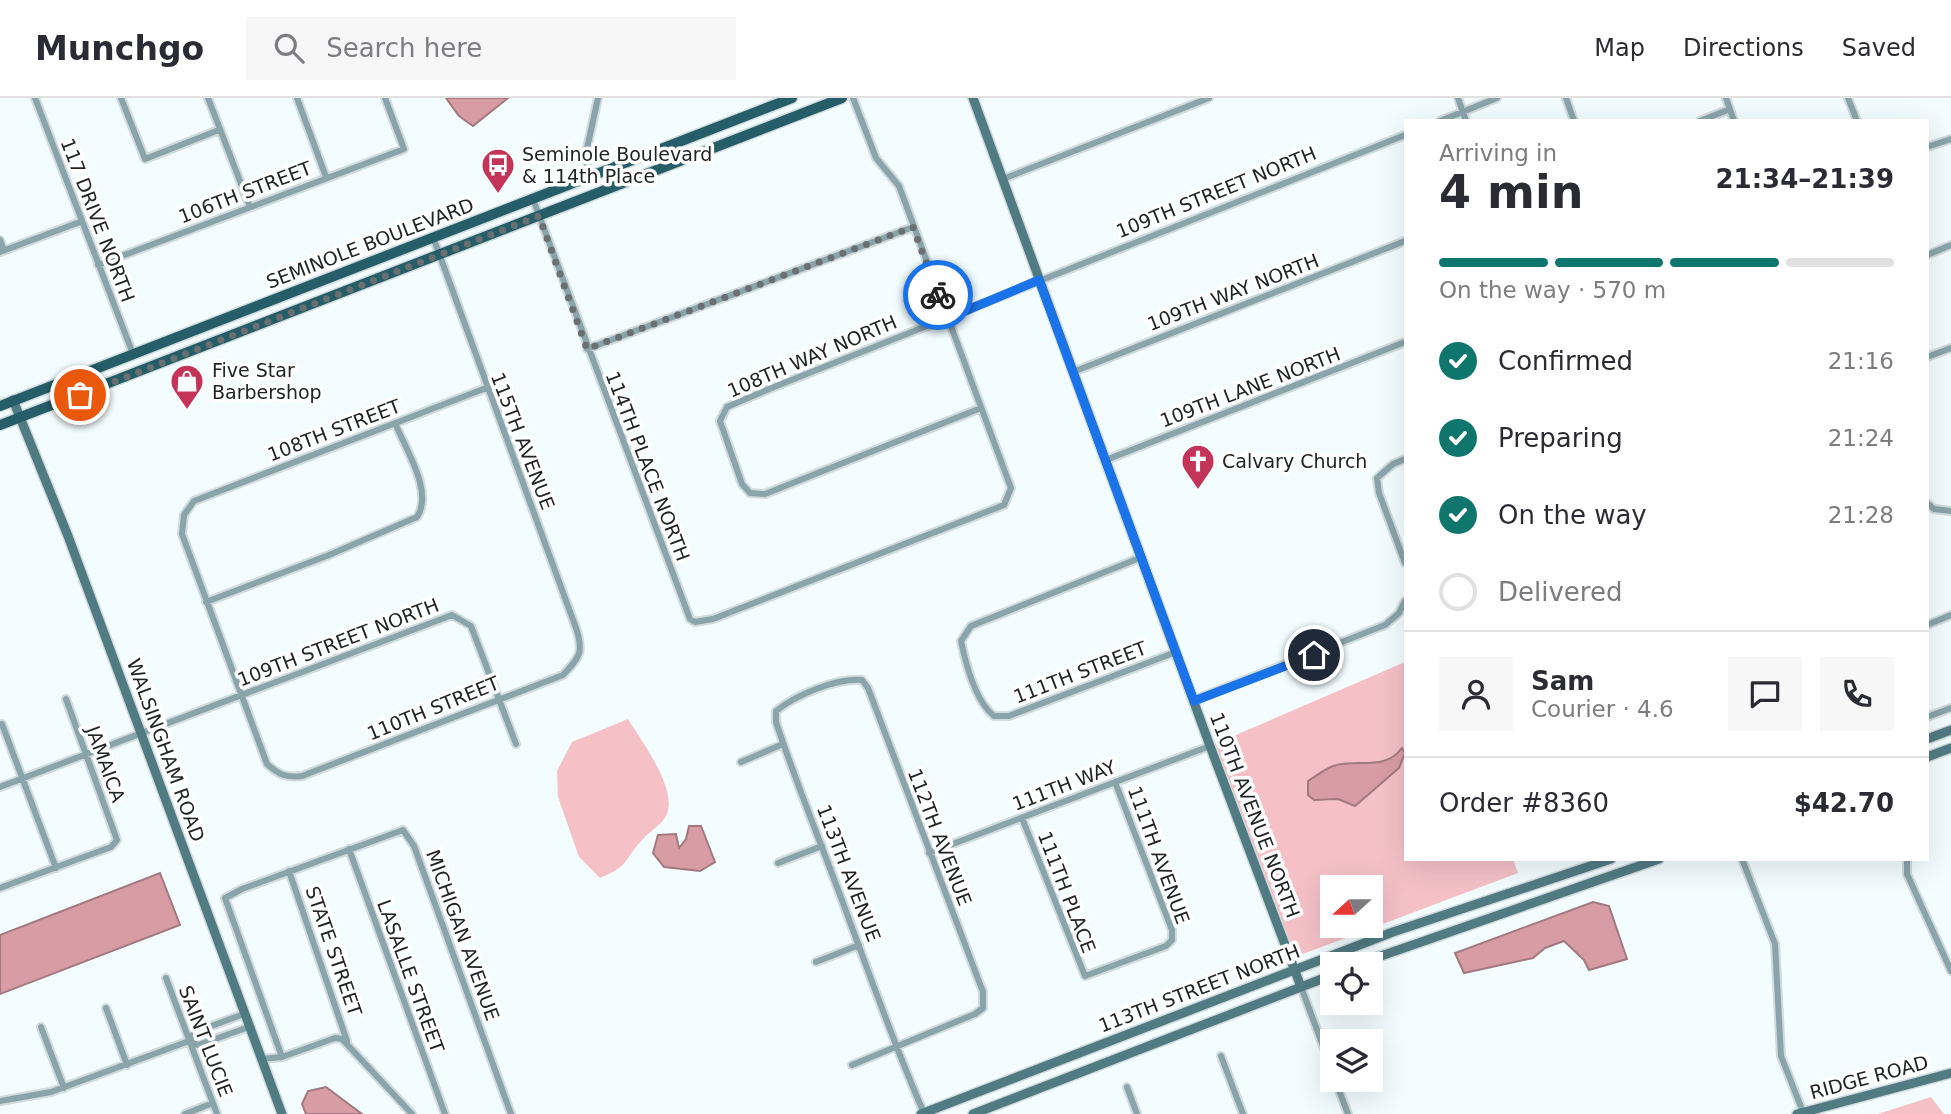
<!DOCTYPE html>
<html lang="en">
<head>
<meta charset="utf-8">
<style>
  body { margin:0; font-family:"DejaVu Sans",sans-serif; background:#f7f7f7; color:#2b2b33; height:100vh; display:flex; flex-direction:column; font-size:26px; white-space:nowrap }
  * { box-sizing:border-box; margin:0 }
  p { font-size:23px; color:#7c7c81 }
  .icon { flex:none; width:38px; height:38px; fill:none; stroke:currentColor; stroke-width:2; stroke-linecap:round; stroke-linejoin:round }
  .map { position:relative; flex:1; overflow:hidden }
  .drawer { position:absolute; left:1404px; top:21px; width:525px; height:742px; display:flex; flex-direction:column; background:#fff; border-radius:0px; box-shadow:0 7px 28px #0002 }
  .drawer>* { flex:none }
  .needle { width:46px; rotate:249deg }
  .fabs { position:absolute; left:1320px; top:777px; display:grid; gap:14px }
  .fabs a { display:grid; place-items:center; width:63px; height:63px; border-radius:0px; background:#fff; box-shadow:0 7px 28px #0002; font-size:35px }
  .pin { position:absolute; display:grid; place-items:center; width:60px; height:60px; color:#fff; margin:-30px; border:4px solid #fff; border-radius:50%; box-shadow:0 2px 7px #0007 }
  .courier { position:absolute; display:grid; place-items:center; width:70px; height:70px; margin:-35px; border:5px solid #1a73e8; border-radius:50%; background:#fff; color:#222; box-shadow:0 2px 9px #0007 }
  .summary em { font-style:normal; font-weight:800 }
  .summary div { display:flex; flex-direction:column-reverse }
  .summary { display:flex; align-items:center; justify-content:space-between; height:119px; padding:0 35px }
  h1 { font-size:46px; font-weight:800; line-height:52px }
  .bar { display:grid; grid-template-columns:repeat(4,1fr); gap:10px 7px; align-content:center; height:84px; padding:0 35px }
  .bar i { height:9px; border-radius:5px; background:#e1e1e2 }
  .bar .current { background:#0f766e }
  .bar p { grid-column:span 4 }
  .line { display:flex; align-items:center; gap:18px; padding:0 35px; border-top:2px solid #e1e1e2 }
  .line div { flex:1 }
  .round { display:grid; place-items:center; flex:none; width:74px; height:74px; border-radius:0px; background:#f7f7f7 }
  ol { padding:0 35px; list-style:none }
  li { display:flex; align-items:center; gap:21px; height:77px }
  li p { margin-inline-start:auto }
  li .icon { padding:7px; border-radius:50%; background:#0f766e; color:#fff; stroke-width:4 }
  li:last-child { color:#7c7c81 }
  li i { width:38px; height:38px; border:4px solid #e1e1e2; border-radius:50% }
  header { display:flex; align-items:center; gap:42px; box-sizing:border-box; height:98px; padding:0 35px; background:#fff; border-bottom:2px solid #e1e1e2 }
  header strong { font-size:33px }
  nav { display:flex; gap:38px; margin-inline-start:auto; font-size:24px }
  .search { width:490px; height:63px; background:#f7f7f7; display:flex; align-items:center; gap:18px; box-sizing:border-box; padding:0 24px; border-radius:0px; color:#7c7c81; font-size:26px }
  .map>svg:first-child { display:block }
</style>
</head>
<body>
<header>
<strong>Munchgo</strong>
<div class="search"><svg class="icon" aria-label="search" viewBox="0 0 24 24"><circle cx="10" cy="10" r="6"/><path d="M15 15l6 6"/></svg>Search here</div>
<nav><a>Map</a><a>Directions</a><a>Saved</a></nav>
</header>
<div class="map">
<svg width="1951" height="1016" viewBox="0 0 1951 1016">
  <rect width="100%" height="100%" fill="#f3fdff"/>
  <!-- green -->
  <path fill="#f5c1c7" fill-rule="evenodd" d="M1405,564V654L1402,651C1384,674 1357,660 1333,668C1325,671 1316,678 1308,683L1325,703L1338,701L1350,707L1399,670L1405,655V761H1513L1518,775L1295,859L1215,646ZM1332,789H1370V828H1332Z
    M628,621C642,644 679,692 666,718C661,727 649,734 643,741C623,762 630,768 600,780L579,759L558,699L557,673L572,644Z
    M1931,999L1944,1016H1878Z"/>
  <!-- water -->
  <path fill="#d89da4" stroke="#a1797e" stroke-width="2" d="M446,0H508L473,28L459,18Z
    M1402,650L1405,655L1399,670L1355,708L1338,701L1314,702L1308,697V683C1316,678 1325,671 1333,668C1357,660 1384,674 1402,650Z
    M689,728H701L715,764L700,773L664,769L653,755L658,737L676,736L679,750L686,741Z
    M160,775L180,827L0,896V837Z
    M1593,804L1609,808L1627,861L1589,872L1584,862L1564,843L1545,850L1533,860L1464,875L1455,855Z
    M326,989L362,1016H306L302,1006L308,993Z"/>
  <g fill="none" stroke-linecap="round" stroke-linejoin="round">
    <defs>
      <path id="street" d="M35,0L133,256
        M121,0L145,61L219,32
        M208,0L250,109
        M297,0L326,79
        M1458,0L1466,23
        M1566,0L1574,23
        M1726,0L1734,23
        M1848,0L1857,23
        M1440,23L1497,0
        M1700,23L1730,11
        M1927,49L1951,41
        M589,79L586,55L598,0
        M1003,81L1209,0
        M533,101L690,521L695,524L713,521L1004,407L1011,390L899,88L876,60L853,0
        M433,139L576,530C584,554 580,559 563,577L302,678C287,680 279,677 267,666L182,436L184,417L194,403L486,290
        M0,142L4,152
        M0,154L80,124
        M1927,157L1951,147
        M98,167L404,51L385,0
        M587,251L913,129
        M1927,259L1951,250
        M1073,274L1405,143
        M981,310L765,396L750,395L742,386L720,323L727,309L774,289L1405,37
        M1405,361L1393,366L1377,380L1379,395L1405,465
        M1106,362L1405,244
        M1927,405L1934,411L1951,413
        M1142,459L971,528L961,543C966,567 975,603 994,618H1009L1176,554
        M206,504L329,457L417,419C434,394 405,350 395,325
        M1927,527L1951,517
        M1194,602L1385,527L1399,515L1405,503
        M1927,619L1951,610
        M2,626L56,770
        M741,664L783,646
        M0,689L452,517L471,528L516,646
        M1022,720L1085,878L1166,848L1172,842V832L1115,684
        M349,751L445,1016
        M929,755L1210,648
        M1742,761L1775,846L1781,958L1803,1014
        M1907,761V776L1951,873
        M778,765L822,748
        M289,773L347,943
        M0,790L111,749L117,742L66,601
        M816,864L859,847
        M166,880L217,1016
        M1301,889L1332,972
        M106,910L127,967
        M41,929L64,990
        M189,943L198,947L249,929
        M189,943L195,934L244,916
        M1221,958L1243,1016
        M282,959L225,800L242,791L403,732L414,748L511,1016
        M261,961L282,959L335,940L342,941L412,1016
        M852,967L975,916L983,910V894L868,590L862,582C836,580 796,597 776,613V624C796,685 821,745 843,805C869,875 894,947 924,1015
        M1335,982L1348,1016
        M1127,989L1137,1016
        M0,1003L51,994L189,943
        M185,1016L213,1005"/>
      <path id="secondary" d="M973,0L1210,648L1301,889
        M13,302L68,438L282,1016
        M1927,641L1951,632
        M1927,659L1951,650
        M1358,866L1659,761
        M921,1016L1393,834L1611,761
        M973,1016L1332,877
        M1797,1016L1951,975"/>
      <path id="primary" d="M0,308L792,0
        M0,327L842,0"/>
    </defs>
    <!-- street casing -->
    <use href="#street" stroke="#d1dadc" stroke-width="10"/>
    <!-- secondary casing -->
    <use href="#secondary" stroke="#d1dadc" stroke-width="12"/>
    <!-- primary casing -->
    <use href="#primary" stroke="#d1dadc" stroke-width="13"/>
    <!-- street -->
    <use href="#street" stroke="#89a4aa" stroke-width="6"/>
    <!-- secondary -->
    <use href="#secondary" stroke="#517b83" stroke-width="9"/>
    <!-- primary -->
    <use href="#primary" stroke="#255e68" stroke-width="10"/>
  </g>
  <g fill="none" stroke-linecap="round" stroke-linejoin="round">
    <!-- done -->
    <path stroke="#6a7071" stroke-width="7" stroke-dasharray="0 12.6" d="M80,297L539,118L587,251L913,129L938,197"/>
    <!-- route -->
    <path stroke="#1a73e8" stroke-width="9" d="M938,197L946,221L1039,182L1194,603L1314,557"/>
  </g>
  <!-- icons -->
  <defs>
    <symbol id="bus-pin" viewBox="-11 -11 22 30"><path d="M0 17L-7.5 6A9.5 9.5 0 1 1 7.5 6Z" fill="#c33458" stroke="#fff"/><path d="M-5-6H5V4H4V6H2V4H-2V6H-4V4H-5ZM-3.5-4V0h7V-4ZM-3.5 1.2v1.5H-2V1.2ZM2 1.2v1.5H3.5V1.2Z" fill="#fff"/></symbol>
    <symbol id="shop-pin" viewBox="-11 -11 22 30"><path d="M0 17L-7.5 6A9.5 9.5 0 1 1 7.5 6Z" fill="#c33458" stroke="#fff"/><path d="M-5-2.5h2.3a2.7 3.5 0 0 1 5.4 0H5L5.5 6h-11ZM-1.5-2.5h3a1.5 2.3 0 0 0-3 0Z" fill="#fff"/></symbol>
    <symbol id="church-pin" viewBox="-11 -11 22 30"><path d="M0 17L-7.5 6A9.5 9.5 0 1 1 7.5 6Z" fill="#c33458" stroke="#fff"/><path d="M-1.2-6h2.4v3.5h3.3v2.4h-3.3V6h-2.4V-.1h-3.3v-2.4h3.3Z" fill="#fff"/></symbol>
  </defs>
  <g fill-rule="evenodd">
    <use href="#bus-pin" x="479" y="48" width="38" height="52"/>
    <use href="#shop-pin" x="168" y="264" width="38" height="52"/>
    <use href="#church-pin" x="1179" y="344" width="38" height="52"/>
  </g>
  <g text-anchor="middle" stroke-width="7" stroke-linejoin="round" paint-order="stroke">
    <!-- poi labels -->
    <g font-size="19" fill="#212425" stroke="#fff" text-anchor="start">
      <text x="522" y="63">Seminole Boulevard<tspan x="522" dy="22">&amp; 114th Place</tspan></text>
      <text x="212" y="279">Five Star<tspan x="212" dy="22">Barbershop</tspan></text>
      <text x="1222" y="370">Calvary Church</text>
    </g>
    <!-- street labels -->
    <g font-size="19" fill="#212425" stroke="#fff">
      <text transform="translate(245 94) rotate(-21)" y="7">106TH STREET</text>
      <text transform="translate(1216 94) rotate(-22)" y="7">109TH STREET NORTH</text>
      <text transform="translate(98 122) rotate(69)" y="7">117 DRIVE NORTH</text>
      <text transform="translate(370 145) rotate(-21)" y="7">SEMINOLE BOULEVARD</text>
      <text transform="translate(1233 194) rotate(-21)" y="7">109TH WAY NORTH</text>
      <text transform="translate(812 258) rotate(-23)" y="7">108TH WAY NORTH</text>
      <text transform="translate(1250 289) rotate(-21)" y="7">109TH LANE NORTH</text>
      <text transform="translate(334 332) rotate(-21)" y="7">108TH STREET</text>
      <text transform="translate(523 343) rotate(69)" y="7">115TH AVENUE</text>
      <text transform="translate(648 368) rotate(69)" y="7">114TH PLACE NORTH</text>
      <text transform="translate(338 544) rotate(-21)" y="7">109TH STREET NORTH</text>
      <text transform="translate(1080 574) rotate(-21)" y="7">111TH STREET</text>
      <text transform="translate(433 610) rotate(-22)" y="7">110TH STREET</text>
      <text transform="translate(166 652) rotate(70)" y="7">WALSINGHAM ROAD</text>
      <text transform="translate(106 666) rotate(70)" y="7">JAMAICA</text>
      <text transform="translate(1064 687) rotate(-21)" y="7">111TH WAY</text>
      <text transform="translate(1255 717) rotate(69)" y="7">110TH AVENUE NORTH</text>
      <text transform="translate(940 739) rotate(69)" y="7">112TH AVENUE</text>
      <text transform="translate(1159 757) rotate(70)" y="7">111TH AVENUE</text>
      <text transform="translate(849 775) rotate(69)" y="7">113TH AVENUE</text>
      <text transform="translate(1067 794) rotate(69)" y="7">111TH PLACE</text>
      <text transform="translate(463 837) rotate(70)" y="7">MICHIGAN AVENUE</text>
      <text transform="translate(334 853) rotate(71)" y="7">STATE STREET</text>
      <text transform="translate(411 878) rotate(70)" y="7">LASALLE STREET</text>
      <text transform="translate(1199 890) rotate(-21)" y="7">113TH STREET NORTH</text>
      <text transform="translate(206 943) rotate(69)" y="7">SAINT LUCIE</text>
      <text transform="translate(1869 979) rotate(-15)" y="7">RIDGE ROAD</text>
    </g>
  </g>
</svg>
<div class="fabs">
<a><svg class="needle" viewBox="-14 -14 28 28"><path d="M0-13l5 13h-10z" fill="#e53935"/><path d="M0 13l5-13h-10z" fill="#7c7c81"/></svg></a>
<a><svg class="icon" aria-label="locate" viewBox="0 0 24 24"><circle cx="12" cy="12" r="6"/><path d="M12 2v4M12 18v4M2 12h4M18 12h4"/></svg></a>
<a><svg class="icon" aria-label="layers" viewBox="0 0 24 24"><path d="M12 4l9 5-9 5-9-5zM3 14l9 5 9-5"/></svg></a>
</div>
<div class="pin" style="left:80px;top:297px;background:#ea580c"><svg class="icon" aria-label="bag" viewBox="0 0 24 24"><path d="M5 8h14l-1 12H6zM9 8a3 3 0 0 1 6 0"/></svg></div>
<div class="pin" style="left:1314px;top:557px;background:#1f2937"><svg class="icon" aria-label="home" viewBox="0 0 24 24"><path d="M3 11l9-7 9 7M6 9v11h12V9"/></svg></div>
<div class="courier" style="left:938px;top:197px"><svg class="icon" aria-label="bike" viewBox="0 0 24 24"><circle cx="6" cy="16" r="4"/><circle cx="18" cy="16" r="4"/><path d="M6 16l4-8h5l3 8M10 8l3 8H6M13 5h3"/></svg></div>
<section class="drawer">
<div class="summary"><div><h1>4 min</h1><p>Arriving in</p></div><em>21:34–21:39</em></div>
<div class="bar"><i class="current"></i><i class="current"></i><i class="current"></i><i></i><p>On the way · 570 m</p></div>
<ol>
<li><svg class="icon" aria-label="check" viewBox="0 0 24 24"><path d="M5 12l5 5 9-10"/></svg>Confirmed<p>21:16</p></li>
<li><svg class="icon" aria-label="check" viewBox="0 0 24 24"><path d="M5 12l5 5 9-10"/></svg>Preparing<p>21:24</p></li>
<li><svg class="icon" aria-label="check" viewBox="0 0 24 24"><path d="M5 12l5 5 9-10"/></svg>On the way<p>21:28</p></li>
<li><i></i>Delivered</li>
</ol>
<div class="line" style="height:126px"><a class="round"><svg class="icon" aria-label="person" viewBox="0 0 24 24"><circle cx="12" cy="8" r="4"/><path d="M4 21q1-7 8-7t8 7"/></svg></a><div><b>Sam</b><p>Courier · 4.6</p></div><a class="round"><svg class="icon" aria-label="chat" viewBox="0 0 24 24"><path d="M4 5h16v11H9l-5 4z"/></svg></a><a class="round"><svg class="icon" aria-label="phone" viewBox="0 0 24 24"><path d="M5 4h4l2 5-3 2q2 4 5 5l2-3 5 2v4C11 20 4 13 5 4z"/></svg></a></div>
<div class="line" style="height:91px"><div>Order #8360</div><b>$42.70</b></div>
</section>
</div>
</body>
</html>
